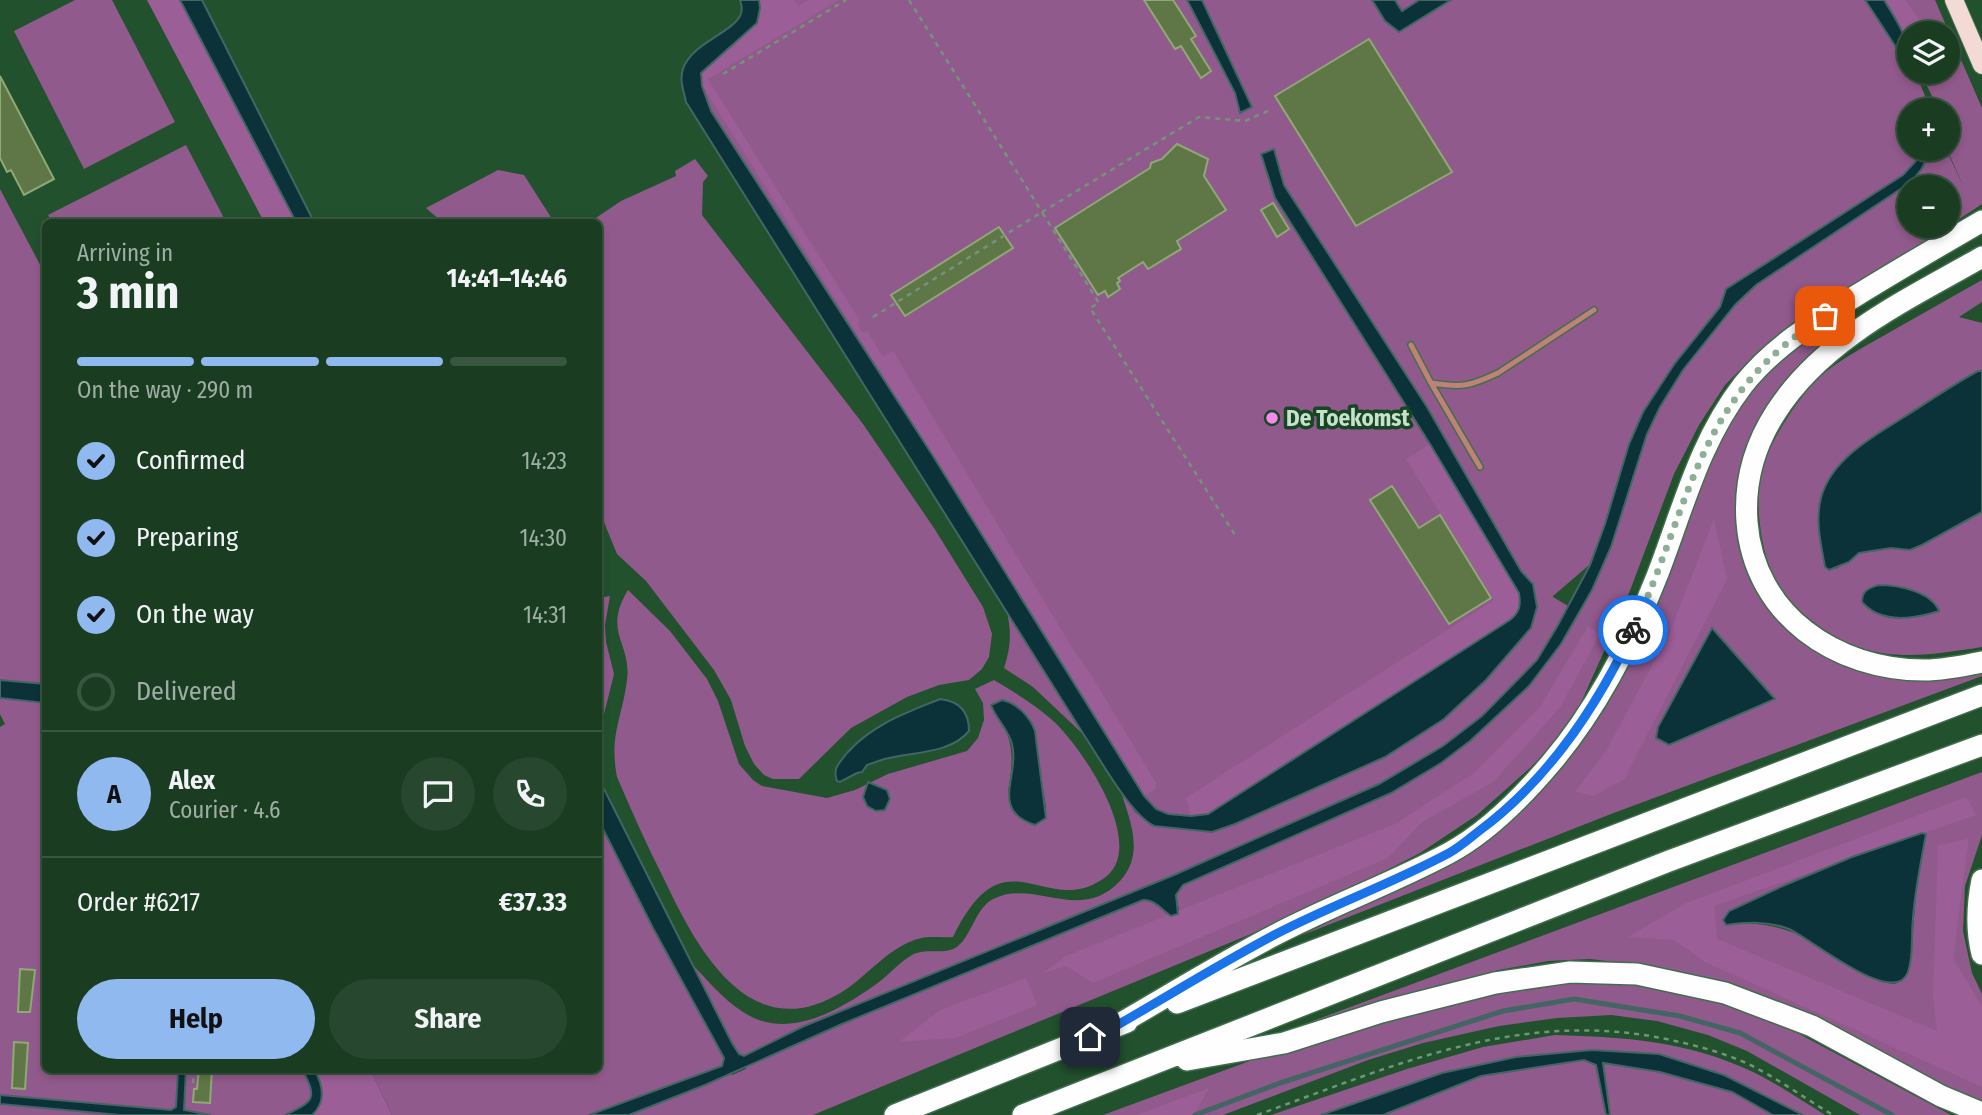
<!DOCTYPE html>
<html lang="en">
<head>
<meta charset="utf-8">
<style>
  body { margin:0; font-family:"Fira Sans Condensed",sans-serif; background:#27482f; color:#f1f3f6; height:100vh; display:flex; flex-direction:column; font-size:26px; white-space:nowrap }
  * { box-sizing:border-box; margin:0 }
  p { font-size:23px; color:#9faea5 }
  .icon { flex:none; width:38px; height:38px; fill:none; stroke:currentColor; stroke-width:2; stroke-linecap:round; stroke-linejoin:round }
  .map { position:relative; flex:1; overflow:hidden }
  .details { position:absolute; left:42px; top:219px; width:560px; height:854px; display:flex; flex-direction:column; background:#1a3d22; border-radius:10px; box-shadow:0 4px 10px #0003,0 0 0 2px #385640 }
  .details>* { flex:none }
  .buttons { position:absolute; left:1897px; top:21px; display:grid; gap:14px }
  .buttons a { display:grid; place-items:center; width:63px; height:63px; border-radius:50%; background:#1a3d22; box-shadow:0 4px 10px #0003,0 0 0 2px #385640; font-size:35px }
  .pin { position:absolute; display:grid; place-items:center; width:60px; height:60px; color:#fff; margin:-30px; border-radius:14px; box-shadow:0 4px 10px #0006 }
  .courier { position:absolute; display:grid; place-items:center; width:70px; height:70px; margin:-35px; border:5px solid #1a73e8; border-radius:50%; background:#fff; color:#222; box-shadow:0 2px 9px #0007 }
  .headline em { font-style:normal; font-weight:700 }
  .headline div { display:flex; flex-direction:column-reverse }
  .headline { display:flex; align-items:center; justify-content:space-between; height:119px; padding:0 35px }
  h1 { font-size:46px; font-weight:700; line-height:52px }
  .bar { display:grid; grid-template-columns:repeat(4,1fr); gap:10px 7px; align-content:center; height:84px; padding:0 35px }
  .bar i { height:9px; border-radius:5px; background:#385640 }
  .bar .active { background:#90b9f0 }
  .bar p { grid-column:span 4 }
  .line { display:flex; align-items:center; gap:18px; padding:0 35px; border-top:2px solid #385640 }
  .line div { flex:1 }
  .round { display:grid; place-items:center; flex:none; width:74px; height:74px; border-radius:37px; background:#27482f }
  ol { padding:0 35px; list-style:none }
  li { display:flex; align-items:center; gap:21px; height:77px }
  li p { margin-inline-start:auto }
  li .icon { padding:7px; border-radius:50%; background:#90b9f0; color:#111; stroke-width:4 }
  li:last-child { color:#9faea5 }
  li i { width:38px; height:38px; border:4px solid #385640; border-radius:50% }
  .action { display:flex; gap:14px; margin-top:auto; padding:14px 35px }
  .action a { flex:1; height:80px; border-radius:42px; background:#90b9f0; color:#111; font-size:28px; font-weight:700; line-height:80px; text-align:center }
  .action a+a { background:#27482f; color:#f1f3f6 }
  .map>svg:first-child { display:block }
</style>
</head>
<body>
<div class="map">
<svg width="1982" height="1115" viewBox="0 0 1982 1115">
  <rect width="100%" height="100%" fill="#22512e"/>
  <!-- green -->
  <path fill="#915a8c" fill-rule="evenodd" d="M75,0H112L175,122L84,169L14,31Z
    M755,0H1873L1909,59V72H1915L1931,110H1909V149H1946L1964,188L1947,149L1948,110H1936L1933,98L1920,72H1948V33H1925L1907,0H1935L1982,108V204L1920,245L1800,317L1761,349L1725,385L1699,425L1674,474L1623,609L1579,707L1552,745L1531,767L1477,815L1420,853L1309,910L813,1115H392L370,1069H598L599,821L732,1075L746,1069L692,964C708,981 723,999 743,1012C787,1041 838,1011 875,985C888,976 898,963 912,955C926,947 946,956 958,946C973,933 975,909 993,899C1034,878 1080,924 1120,881C1146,853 1129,818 1119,786L1135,812L1154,826L1212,832L1235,824L1385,757L1444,719L1486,680L1531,628L1216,820L1161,824L693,87L748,26ZM1909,187H1948V226H1909ZM1595,560L1575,610L1553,597V596ZM1191,867L1194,879L1182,886L1176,895L1179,910L1169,914L1147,899L1174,875Z
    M186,145L226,222H52L48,215Z
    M695,159L708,176L703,182L702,215L863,424L934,528L983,607L992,634L989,657L982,669L969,680L939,685L907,697L851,728L799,779H773L764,775L754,764L745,746L731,700L714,670L646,581L617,554L599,510L598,222H590L621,201L676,176L675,171Z
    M498,170L524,175L554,222H442L426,208Z
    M0,189L45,274L46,1069H331L340,1115H0V727L5,724L0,714Z
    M1982,280V302L1959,317L1982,323V371H1978C1925,403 1871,432 1829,478L1836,569L1859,553L1891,548L1910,550L1922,545L1982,512V647C1943,653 1900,661 1861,648C1833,639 1803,617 1784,594C1762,567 1755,510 1760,477C1764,451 1791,410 1808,389C1829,364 1861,349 1890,332C1921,315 1951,297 1982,280Z
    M1844,315L1825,344L1775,401L1743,549L1802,638L1845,667L1882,677L1933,679L1982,671V676L1611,814L1300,936L1425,875L1521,807L1567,761L1610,697L1713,445L1766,371Z
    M628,590L670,631L707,679L718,701L739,764L753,780L762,786L827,798L855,790L888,774L967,751L978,738L984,720L983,703L975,689L994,680C1014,692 1034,704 1051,719C1081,745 1151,848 1103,879C1044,919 1005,829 953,937C943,938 931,936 921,938C889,946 869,975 842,992C750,1049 697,949 664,879C647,846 632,812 617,777C609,735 622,719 627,680C632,643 602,633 628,590ZM992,709L1024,714L1032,722L1046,807V818L1035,825L1008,792C1014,757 1015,738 992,709Z
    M610,596L605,625L606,642L614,674L601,726L599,746L603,787L599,779V598Z
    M1006,609L1084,735L1033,687L1004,668C1011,647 1012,630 1006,609Z
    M1982,772V835L1965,886L1963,931L1972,973L1982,994V1104L1649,966L1590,959L1548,961L1499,970L1414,992L1302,1025ZM1925,834L1917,881L1911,956L1902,981L1894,984L1881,982C1830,952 1789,916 1726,925L1729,911L1852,857Z
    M1523,978L1623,979L1746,1009L1788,1028L1951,1115H1860L1747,1051L1708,1035L1657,1021L1611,1015L1557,1018L1499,1026L1423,1043L1368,1060L1223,1115H1103L1266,1055Z
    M1555,1035C1624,1037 1687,1041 1751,1071C1776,1083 1801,1100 1825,1115H1779L1702,1074L1584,1060L1596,1065L1606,1115H1271L1407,1069L1483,1047Z
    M1602,1063L1660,1072L1732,1092L1773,1115H1610Z"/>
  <!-- forest -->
  <path fill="#9c5e97" d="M147,0H180L296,222H264Z
    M759,0H794L799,6L809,0H839L708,79L860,321L857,324L863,333L867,331L883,357L893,351L1071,646L1090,673L1156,783V788L1144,796L702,85L701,73L710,64L735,45L760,8Z
    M1884,0H1907L1925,31V33H1909V47L1900,26Z
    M1430,444L1519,593C1521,605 1520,612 1510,620L1232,799L1208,814L1191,816L1186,798L1494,600L1406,459Z
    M1714,519L1727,579L1625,778L1594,796L1575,792L1606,751L1669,634Z
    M1588,626L1600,634L1561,706L1526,746L1493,782L1422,822L1388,858L1093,983L1066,966L1043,973L1066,956L1395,824L1474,773L1540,707Z
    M1966,797L1976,815L1714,906L1717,939L1937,1031L1933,998L1938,846L1969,838L1953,958L1982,1007V1087L1705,962L1675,940L1628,937L1684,904Z
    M1026,978L1037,1005L956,1038L899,1042L940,1010Z
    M314,1069H370L392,1115H312L314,1113L321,1082Z
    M1209,1088L1194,1115H1137Z"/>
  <!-- water -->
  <path fill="#0a3238" stroke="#436664" stroke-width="2" d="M180,0H202L314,222H296Z
    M740,0H759L760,8L757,23L701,73L702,86L711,111L933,456L1144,796L1156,809L1168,814L1191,816L1208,814L1510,620C1520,612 1521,605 1519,593L1430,444L1275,198L1261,154L1274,149L1284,185L1427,407L1521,571L1533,584L1537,607L1531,628L1486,680L1444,719L1385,757L1235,824L1212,832L1154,826C1130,814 1100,759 1084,735L686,102C684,92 679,80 683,69C692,43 730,34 740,16C743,11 742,6 740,0Z
    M1187,0H1202L1252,107L1240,113L1235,93Z
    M1372,0H1395L1402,11L1419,0H1451L1399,32L1385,21Z
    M1865,0H1884C1899,24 1909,38 1909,67Z
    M1923,149H1932L1921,170L1911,182L1756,285L1735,305L1683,370L1660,407L1647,434L1611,547L1592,590L1561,644L1529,686L1470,741L1441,763L1391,793L1183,885L1176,895L1178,914L1171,916C1162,910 1154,899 1143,900L842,1024L705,1085L629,1115H589L722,1066L724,1058L653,928L599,821V779L732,1043L739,1054L744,1056L802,1027L1174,875L1379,784L1443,746L1482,716L1537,660L1558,625L1590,565L1605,524L1629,444L1643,412L1675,363L1720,307L1726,289L1903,175L1916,161Z
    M1978,371H1982V512L1922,545L1910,550L1891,548L1859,553L1849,562L1829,570L1825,567C1821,544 1815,521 1821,498C1831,458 1877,434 1909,414C1932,399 1954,384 1978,371Z
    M1878,585C1897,585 1931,591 1939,611C1914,619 1881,624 1862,602C1862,590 1868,589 1878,585Z
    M1712,628L1775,699L1669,745L1656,738L1658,727Z
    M0,680L45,684V703L0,698Z
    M940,699C959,701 969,712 969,731C952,752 919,752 894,757C885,758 876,762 867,765L862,772L857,773L840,782L837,781C832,768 840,762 848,752C873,724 906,713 940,699Z
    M1002,700C1017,703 1030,717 1035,731L1046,818L1035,825C989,810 1020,777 1012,744C1008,729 996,719 991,705Z
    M868,782L887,790L890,799L885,810L876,811L867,806L863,797Z
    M1922,833L1926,834C1921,862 1915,890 1913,918C1911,935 1914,955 1908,972C1894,1009 1810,938 1789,929C1768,921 1747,922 1726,925L1723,920L1729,911L1785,885L1852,857Z
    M1592,1050L1659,1054L1724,1075L1803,1115H1773L1732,1092L1660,1072L1603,1063L1610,1115H1606L1596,1065L1584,1060L1481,1076L1383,1115H1321L1442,1073L1516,1057Z
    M178,1069H186L184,1110L211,1115H120L0,1104V1095L171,1110L176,1107Z
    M302,1069H314C323,1085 327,1102 312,1115H285C314,1101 318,1099 302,1069Z"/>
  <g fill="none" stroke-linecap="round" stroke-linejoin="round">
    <!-- stream -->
    <path stroke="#436664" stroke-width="5" d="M1195,1115L1280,1083L1503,1011L1574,999L1680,1016L1740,1033L1892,1115"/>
  </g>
  <!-- building -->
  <path fill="#5f7746" stroke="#8fa976" stroke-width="2" d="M1144,0H1173L1196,36L1191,39L1211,71L1201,78L1181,46L1175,49Z
    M1369,39L1452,172L1356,226L1275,96Z
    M0,76L54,179L24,195L11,170L7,172L0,158Z
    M1177,144L1208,159L1204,176L1226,210L1177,241L1181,249L1148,269L1143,262L1118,278L1120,281L1117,283L1120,289L1108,297L1105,291L1098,295L1055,228L1150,168L1151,163L1162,159Z
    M1273,203L1289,229L1277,237L1261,210Z
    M999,227L1013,248L905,316L891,295Z
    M1392,486L1419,528L1440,515L1491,598L1449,624L1370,500Z
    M20,969L35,970L30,1012H18Z
    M14,1042L28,1043L25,1089L12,1088Z
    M199,1069H212L210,1103L193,1102L194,1089H197Z"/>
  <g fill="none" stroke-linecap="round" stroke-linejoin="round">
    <defs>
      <path id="lane" d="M1411,345L1431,383
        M1480,467L1431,383C1463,388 1470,386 1498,373L1594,310"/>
      <path id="primary" d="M1954,0L1982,65"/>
      <path id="highway" d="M1982,257C1909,299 1823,338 1776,412C1754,446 1744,482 1747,522C1754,615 1836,670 1924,670C1943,670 1963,666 1982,662
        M1982,880C1977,905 1976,930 1982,954
        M1177,1003L1982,695
        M1114,1027C1168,996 1221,963 1275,935C1332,905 1393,883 1449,853C1486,833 1524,795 1551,763C1597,709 1631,642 1657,576C1683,509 1699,442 1743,385C1773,347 1814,322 1854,297C1896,271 1939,246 1982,221
        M1187,1060L1284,1043L1381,1012L1495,983L1570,972L1637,974L1725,993L1812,1026L1941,1096L1982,1113
        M895,1115L1127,1022
        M1023,1115L1669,861L1982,745"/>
    </defs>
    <!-- lane casing -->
    <use href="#lane" stroke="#436e4e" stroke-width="8"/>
    <!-- primary casing -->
    <use href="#primary" stroke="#436e4e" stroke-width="20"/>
    <!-- highway casing -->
    <use href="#highway" stroke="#436e4e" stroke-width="24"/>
    <!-- path -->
    <path stroke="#709579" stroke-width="2.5" stroke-dasharray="5 5" stroke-linecap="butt" d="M909,0L1042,212L1199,117L1245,121L1268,111
      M723,74L846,0
      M873,317L1042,212L1099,303L1090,308L1237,538
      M193,1083L194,1069
      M1257,1115C1396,1065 1524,1006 1675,1041C1698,1046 1724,1053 1746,1063C1776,1077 1804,1098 1833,1115"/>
    <!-- lane -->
    <use href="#lane" stroke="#be8277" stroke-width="5"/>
    <!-- primary -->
    <use href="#primary" stroke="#f3dad5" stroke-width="18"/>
    <!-- highway -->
    <use href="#highway" stroke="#fefefe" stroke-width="21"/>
  </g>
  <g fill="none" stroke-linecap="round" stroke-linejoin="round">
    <!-- done -->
    <path stroke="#8eaf95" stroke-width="7" stroke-dasharray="0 12.6" d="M1633,630C1692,504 1695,397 1825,316"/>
    <!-- route -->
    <path stroke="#1a73e8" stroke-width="9" d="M1090,1037L1114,1027C1168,996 1221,963 1276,934C1332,905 1393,883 1449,853C1460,847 1470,838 1479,831C1548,780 1597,707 1633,630"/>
  </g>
  <!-- markers -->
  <circle fill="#f689ed" stroke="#164624" stroke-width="2.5" cx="1272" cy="418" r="7"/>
  <g text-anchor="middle" stroke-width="7" stroke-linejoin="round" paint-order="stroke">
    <!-- poi labels -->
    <g font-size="23" font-weight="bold" fill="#c8e1cc" stroke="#164624" text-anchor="start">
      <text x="1286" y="426">De Toekomst</text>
    </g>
  </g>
</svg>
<div class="buttons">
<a><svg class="icon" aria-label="layers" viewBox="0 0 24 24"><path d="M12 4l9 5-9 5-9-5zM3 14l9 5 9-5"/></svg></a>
<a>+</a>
<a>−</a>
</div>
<div class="pin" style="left:1825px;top:316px;background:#ea580c"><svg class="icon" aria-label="bag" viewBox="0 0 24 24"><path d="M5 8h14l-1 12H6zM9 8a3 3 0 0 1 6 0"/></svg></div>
<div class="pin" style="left:1090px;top:1037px;background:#1f2937"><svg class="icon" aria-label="home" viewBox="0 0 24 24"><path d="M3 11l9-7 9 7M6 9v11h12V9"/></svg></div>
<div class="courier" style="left:1633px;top:630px"><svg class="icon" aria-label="bike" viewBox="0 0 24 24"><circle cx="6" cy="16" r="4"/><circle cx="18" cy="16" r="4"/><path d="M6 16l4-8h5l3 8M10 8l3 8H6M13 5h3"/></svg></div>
<section class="details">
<div class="headline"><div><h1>3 min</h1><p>Arriving in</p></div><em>14:41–14:46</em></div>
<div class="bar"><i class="active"></i><i class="active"></i><i class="active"></i><i></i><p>On the way · 290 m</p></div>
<ol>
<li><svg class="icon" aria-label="check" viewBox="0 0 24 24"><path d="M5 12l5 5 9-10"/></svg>Confirmed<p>14:23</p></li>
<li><svg class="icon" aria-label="check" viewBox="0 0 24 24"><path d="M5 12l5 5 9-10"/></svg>Preparing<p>14:30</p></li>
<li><svg class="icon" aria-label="check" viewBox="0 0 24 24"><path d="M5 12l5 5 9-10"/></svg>On the way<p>14:31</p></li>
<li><i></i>Delivered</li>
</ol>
<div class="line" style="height:126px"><b class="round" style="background:#90b9f0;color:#111">A</b><div><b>Alex</b><p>Courier · 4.6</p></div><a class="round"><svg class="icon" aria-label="chat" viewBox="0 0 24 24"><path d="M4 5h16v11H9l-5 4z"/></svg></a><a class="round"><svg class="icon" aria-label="phone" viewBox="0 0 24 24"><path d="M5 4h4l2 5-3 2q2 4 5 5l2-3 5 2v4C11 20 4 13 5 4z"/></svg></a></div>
<div class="line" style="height:91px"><div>Order #6217</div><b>€37.33</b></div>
<div class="action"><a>Help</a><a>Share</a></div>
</section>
</div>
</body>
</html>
